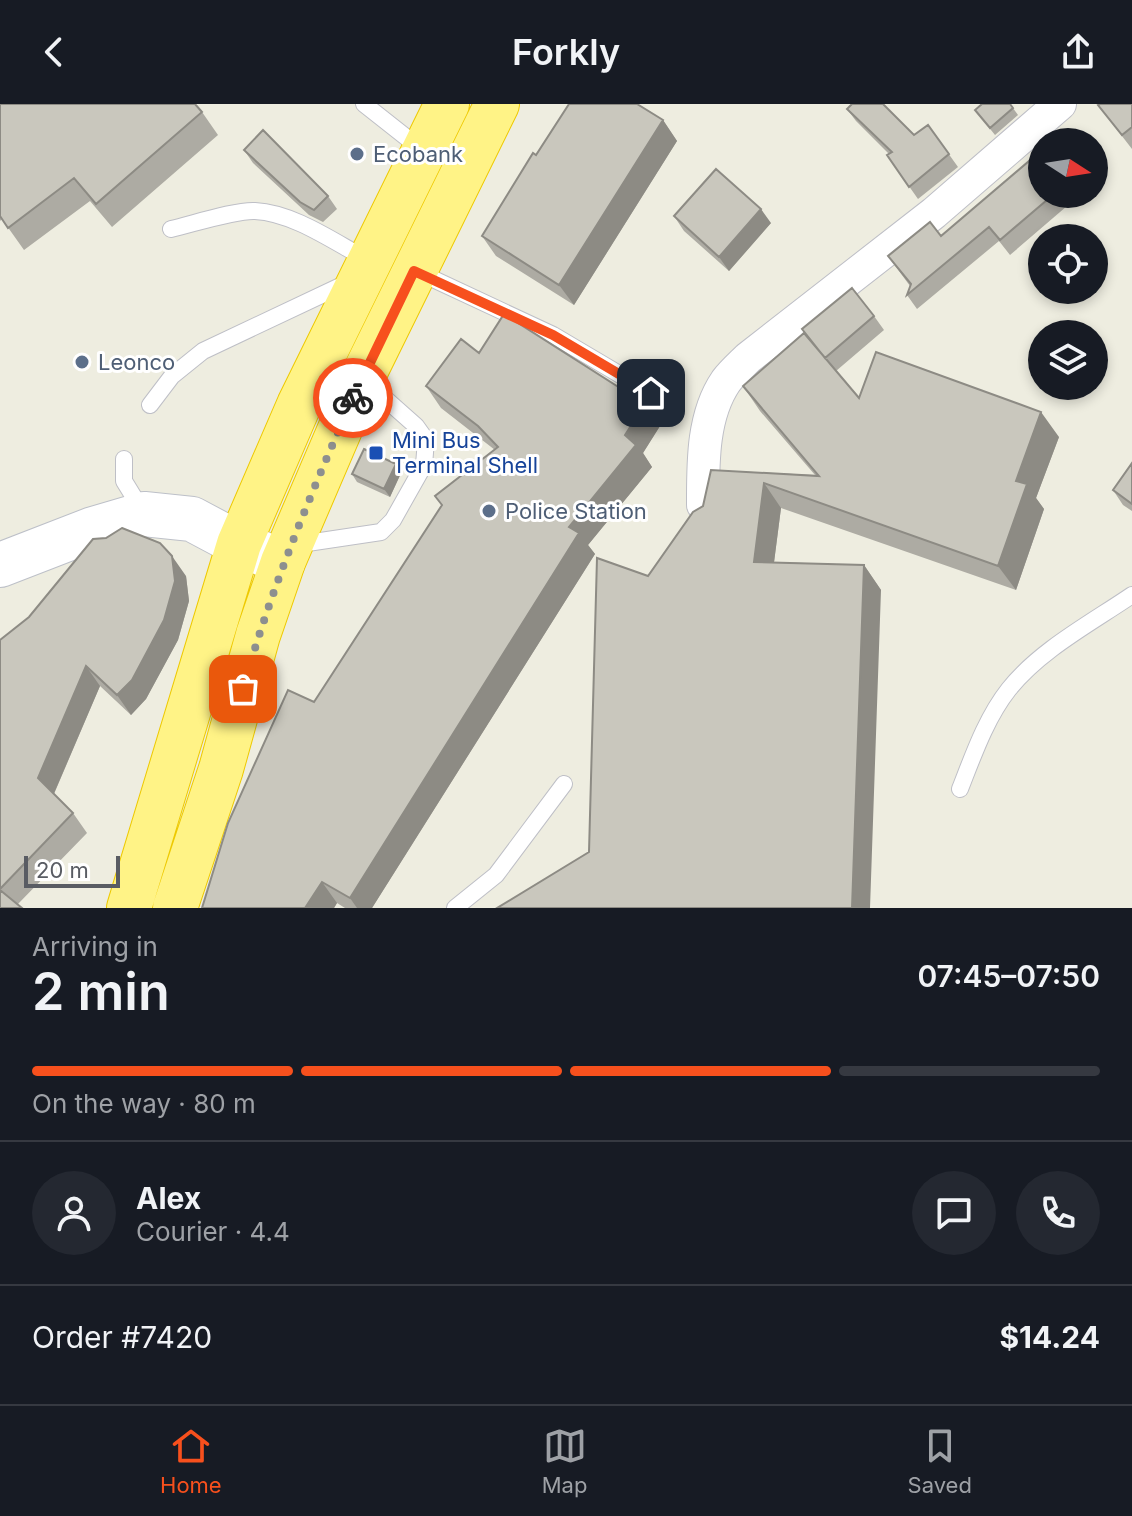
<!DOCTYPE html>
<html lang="en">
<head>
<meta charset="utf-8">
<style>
  body { margin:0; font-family:Inter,sans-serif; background:#242831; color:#f1f3f6; height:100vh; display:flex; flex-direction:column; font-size:30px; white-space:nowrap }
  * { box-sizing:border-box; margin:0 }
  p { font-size:26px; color:#9ea1a6 }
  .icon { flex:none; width:44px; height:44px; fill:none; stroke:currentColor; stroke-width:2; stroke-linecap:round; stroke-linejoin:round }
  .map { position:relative; height:804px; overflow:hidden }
  .panel { display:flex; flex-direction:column; background:#171b24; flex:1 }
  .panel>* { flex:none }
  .needle { width:52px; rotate:102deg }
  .buttons { position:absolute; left:1028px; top:24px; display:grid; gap:16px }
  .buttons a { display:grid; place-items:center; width:80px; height:80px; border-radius:50%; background:#171b24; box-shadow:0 4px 12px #0003; font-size:40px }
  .scale { position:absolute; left:24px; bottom:20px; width:96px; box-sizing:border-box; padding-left:8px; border:4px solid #595c63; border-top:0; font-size:22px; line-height:28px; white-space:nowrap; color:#595c63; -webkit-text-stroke:6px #fff; paint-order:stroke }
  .pin { position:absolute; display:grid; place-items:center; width:68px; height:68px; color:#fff; margin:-34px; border-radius:16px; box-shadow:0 4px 12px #0006 }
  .courier { position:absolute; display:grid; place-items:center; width:80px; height:80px; margin:-40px; border:6px solid #f7501d; border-radius:50%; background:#fff; color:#222; box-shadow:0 2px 10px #0007 }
  .head em { font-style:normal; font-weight:600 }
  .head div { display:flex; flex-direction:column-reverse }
  .head { display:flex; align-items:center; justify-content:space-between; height:136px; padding:0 32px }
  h1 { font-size:52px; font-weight:600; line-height:60px }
  .bar { display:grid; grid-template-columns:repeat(4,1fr); gap:12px 8px; align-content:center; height:96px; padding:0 32px }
  .bar i { height:10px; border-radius:6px; background:#363941 }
  .bar .selected { background:#f7501d }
  .bar p { grid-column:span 4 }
  .line { display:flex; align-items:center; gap:20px; padding:0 32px; border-top:2px solid #363941 }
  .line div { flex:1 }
  .round { display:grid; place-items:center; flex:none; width:84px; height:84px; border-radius:42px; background:#242831 }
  header { display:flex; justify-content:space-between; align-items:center; height:104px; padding:0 32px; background:#171b24; font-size:36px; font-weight:600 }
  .dock { display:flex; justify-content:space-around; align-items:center; height:112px; border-top:2px solid #363941; background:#171b24; font-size:22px; color:#9ea1a6 }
  .dock a { display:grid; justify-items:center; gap:4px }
  .dock .selected { color:#f7501d }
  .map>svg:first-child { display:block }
</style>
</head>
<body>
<header><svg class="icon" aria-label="back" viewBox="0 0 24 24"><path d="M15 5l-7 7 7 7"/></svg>Forkly<svg class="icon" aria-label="share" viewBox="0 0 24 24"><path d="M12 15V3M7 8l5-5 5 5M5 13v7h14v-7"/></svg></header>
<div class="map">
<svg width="1132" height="804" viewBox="0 0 1132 804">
  <rect width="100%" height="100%" fill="#eeede0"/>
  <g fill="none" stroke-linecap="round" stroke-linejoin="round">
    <defs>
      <path id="lane" d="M364,0L421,45
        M171,125C193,120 235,106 255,107C294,109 334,138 368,156
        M416,167L553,231L651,289
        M150,301L172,272L203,247L349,178
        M124,355V377L143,408
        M294,441L381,428L393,416L424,361L426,336L416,322L363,275
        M960,685C973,652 986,614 1009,585C1040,546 1091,519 1132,491
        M455,804L496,771L564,680"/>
      <path id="street" d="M703,401C703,360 702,312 726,277C732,269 741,261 748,254L934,109L1060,0"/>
      <path id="secondary" d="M0,461L93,425L144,410L192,415L239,440L283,458"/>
      <path id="highway" d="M129,804L239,440L299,301L447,0
        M175,804L221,665L258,531L283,458L362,274L497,0"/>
    </defs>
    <!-- lane casing -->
    <use href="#lane" stroke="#bebfc6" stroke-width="18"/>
    <!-- street casing -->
    <use href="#street" stroke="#bebfc6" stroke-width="34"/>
    <!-- secondary casing -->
    <use href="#secondary" stroke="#bdc0c8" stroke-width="46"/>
    <!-- highway casing -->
    <use href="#highway" stroke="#eec900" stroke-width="46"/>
    <!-- lane -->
    <use href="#lane" stroke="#fff" stroke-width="16"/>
    <!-- street -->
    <use href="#street" stroke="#fff" stroke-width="32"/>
    <!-- secondary -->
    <use href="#secondary" stroke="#fff" stroke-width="44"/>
    <!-- highway -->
    <use href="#highway" stroke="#fff386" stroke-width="44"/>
  </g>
  <!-- wall -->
  <path fill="#adaba3" d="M0,0L202,8L218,31L112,123L90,97L24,146L2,115L0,117Z
    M1010,0L1018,11L995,31L975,6Z
    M1132,0V45L1098,1Z
    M847,5L914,31L928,21L958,63L918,95L887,51L889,50L856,17Z
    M663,16L677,37L574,201L496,152L482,132L536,51Z
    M244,46L328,92L337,105L323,118L309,111L253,59Z
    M1042,90H1081L1010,151L999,137L917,205L907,191L910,182L888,152L941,132Z
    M674,112L771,119L729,167L684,127Z
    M874,212L884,226L836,267L859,294L1059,333L1036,394L1044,405L1016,486L781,404L774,458L864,461L881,486L589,748L648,472L703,402L711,366L815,371L760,307L743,282Z
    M479,249L660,322L643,349L652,363L588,441L595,450L372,804H345L337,799L334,804H202L314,598L495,346L441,304L426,282Z
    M1132,359V407L1123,401L1113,386Z
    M396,360L402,367L390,393L357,378L352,370Z
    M186,472L189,497L178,536L146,595L131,611L100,582L54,690L73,709L87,729L18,800L0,804V536Z"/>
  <!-- shaded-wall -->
  <path fill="#8d8b84" d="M663,16L677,37L574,201L559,181Z
    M761,105L771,119L729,167L719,153Z
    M645,300L660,322L643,349L652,363L588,441L595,450L372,804H357L350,794L569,423Z
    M1041,308L1059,333L1036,394L1044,405L1016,486L998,462L1016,377Z
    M396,360L402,367L390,393L384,385Z
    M764,379L781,404L771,482L754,458Z
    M172,452L186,472L189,497L178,536L146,595L131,611L117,591Z
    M864,461L881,486L870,804H852Z
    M86,562L100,582L52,694L38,674Z
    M322,778L337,799L334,804H305Z"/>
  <!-- building -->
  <path fill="#c9c7bd" stroke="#8d8b84" stroke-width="2" d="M0,0H195L202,8L96,100L74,74L8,124L0,112Z
    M569,0H637L663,16L559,181L482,132L533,49L536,51Z
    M852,0H883L914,31L928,21L949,50L909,83L887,51L892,48L847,5Z
    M982,0H1010L1013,4L990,24L975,6Z
    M1100,0H1132V23L1122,31L1098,1Z
    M263,26L328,92L314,106L300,98L244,46Z
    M1042,46V90H1054L1000,136L989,123L907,191L911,180L888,152L930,118L941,132Z
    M716,65L761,105L719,153L674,112Z
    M852,184L874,212L825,254L802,225Z
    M504,210L645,300L625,331L636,341L569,423L579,429L350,794L322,778L305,804H202L228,719L288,586L314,598L442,401L435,392L498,343L478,322L426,282L461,235L479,249Z
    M804,229L859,294L876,248L1041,308L1016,377L1027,380L998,462L764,379L754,458L864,461L852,804H497L589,748L597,454L648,472L693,408L703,402L711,366L819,372L743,282Z
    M364,345L396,360L384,385L352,370Z
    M1132,359V400L1113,386Z
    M122,424L160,439L172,452L175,477L164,516L132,576L117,591L86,562L38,674L73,709L0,785V536L29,513L93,435L106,434Z
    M0,786L22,804H0Z"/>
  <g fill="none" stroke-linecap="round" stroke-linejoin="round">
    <!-- done -->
    <path stroke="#8d8f8f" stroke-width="8" stroke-dasharray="0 14.4" d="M243,585C271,484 311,389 353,294"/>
    <!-- route -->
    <path stroke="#f7501d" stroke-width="10" d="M353,294L414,167L553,231L651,289"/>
  </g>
  <!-- markers -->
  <g fill="#5c6f8a" stroke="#fff" stroke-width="3">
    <circle cx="357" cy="50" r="8"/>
    <circle cx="82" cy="258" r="8"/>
    <circle cx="489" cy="407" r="8"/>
  </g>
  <rect fill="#1a4fb4" stroke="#fff" stroke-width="3" x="368" y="341" width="16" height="16" rx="4"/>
  <g text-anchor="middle" stroke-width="6" stroke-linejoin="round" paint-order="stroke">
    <!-- service labels -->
    <g font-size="22" fill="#4e5e75" stroke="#fff" text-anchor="start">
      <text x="373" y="58">Ecobank</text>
      <text x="98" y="266">Leonco</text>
      <text x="505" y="415">Police Station</text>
    </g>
    <!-- transit labels -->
    <g font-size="22" fill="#164399" stroke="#fff" text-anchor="start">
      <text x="392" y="344">Mini Bus<tspan x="392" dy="25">Terminal Shell</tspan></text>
    </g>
  </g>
</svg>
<div class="buttons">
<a><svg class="needle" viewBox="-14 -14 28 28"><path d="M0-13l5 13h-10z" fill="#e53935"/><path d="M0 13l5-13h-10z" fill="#9ea1a6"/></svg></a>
<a><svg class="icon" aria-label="locate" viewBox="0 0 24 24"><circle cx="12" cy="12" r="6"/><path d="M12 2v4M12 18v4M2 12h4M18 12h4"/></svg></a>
<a><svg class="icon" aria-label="layers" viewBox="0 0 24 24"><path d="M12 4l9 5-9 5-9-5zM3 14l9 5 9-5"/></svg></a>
</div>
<div class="scale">20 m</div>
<div class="pin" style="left:243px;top:585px;background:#ea580c"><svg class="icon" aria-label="bag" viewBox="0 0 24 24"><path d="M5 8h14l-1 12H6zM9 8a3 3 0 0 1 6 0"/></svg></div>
<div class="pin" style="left:651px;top:289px;background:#1f2937"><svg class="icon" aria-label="home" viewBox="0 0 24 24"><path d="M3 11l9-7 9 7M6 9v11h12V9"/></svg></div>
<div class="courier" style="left:353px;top:294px"><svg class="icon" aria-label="bike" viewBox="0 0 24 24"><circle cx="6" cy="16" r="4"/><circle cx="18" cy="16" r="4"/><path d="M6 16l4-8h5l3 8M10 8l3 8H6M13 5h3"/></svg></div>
</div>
<section class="panel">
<div class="head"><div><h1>2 min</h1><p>Arriving in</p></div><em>07:45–07:50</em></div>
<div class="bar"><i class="selected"></i><i class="selected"></i><i class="selected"></i><i></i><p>On the way · 80 m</p></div>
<div class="line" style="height:144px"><a class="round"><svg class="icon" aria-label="person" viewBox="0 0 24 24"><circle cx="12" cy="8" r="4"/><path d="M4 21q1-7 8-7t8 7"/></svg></a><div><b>Alex</b><p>Courier · 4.4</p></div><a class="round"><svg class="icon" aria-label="chat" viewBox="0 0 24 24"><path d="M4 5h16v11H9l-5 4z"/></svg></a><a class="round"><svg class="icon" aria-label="phone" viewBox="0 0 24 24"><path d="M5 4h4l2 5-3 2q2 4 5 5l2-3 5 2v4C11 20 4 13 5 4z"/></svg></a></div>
<div class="line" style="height:104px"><div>Order #7420</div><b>$14.24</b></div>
</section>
<nav class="dock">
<a class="selected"><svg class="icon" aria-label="home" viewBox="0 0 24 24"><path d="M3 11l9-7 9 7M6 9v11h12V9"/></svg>Home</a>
<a><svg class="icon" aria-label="map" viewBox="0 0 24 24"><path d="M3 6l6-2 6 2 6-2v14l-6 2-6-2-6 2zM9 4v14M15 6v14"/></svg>Map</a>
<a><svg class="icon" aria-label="saved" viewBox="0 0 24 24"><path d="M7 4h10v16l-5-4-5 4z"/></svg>Saved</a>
</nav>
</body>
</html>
